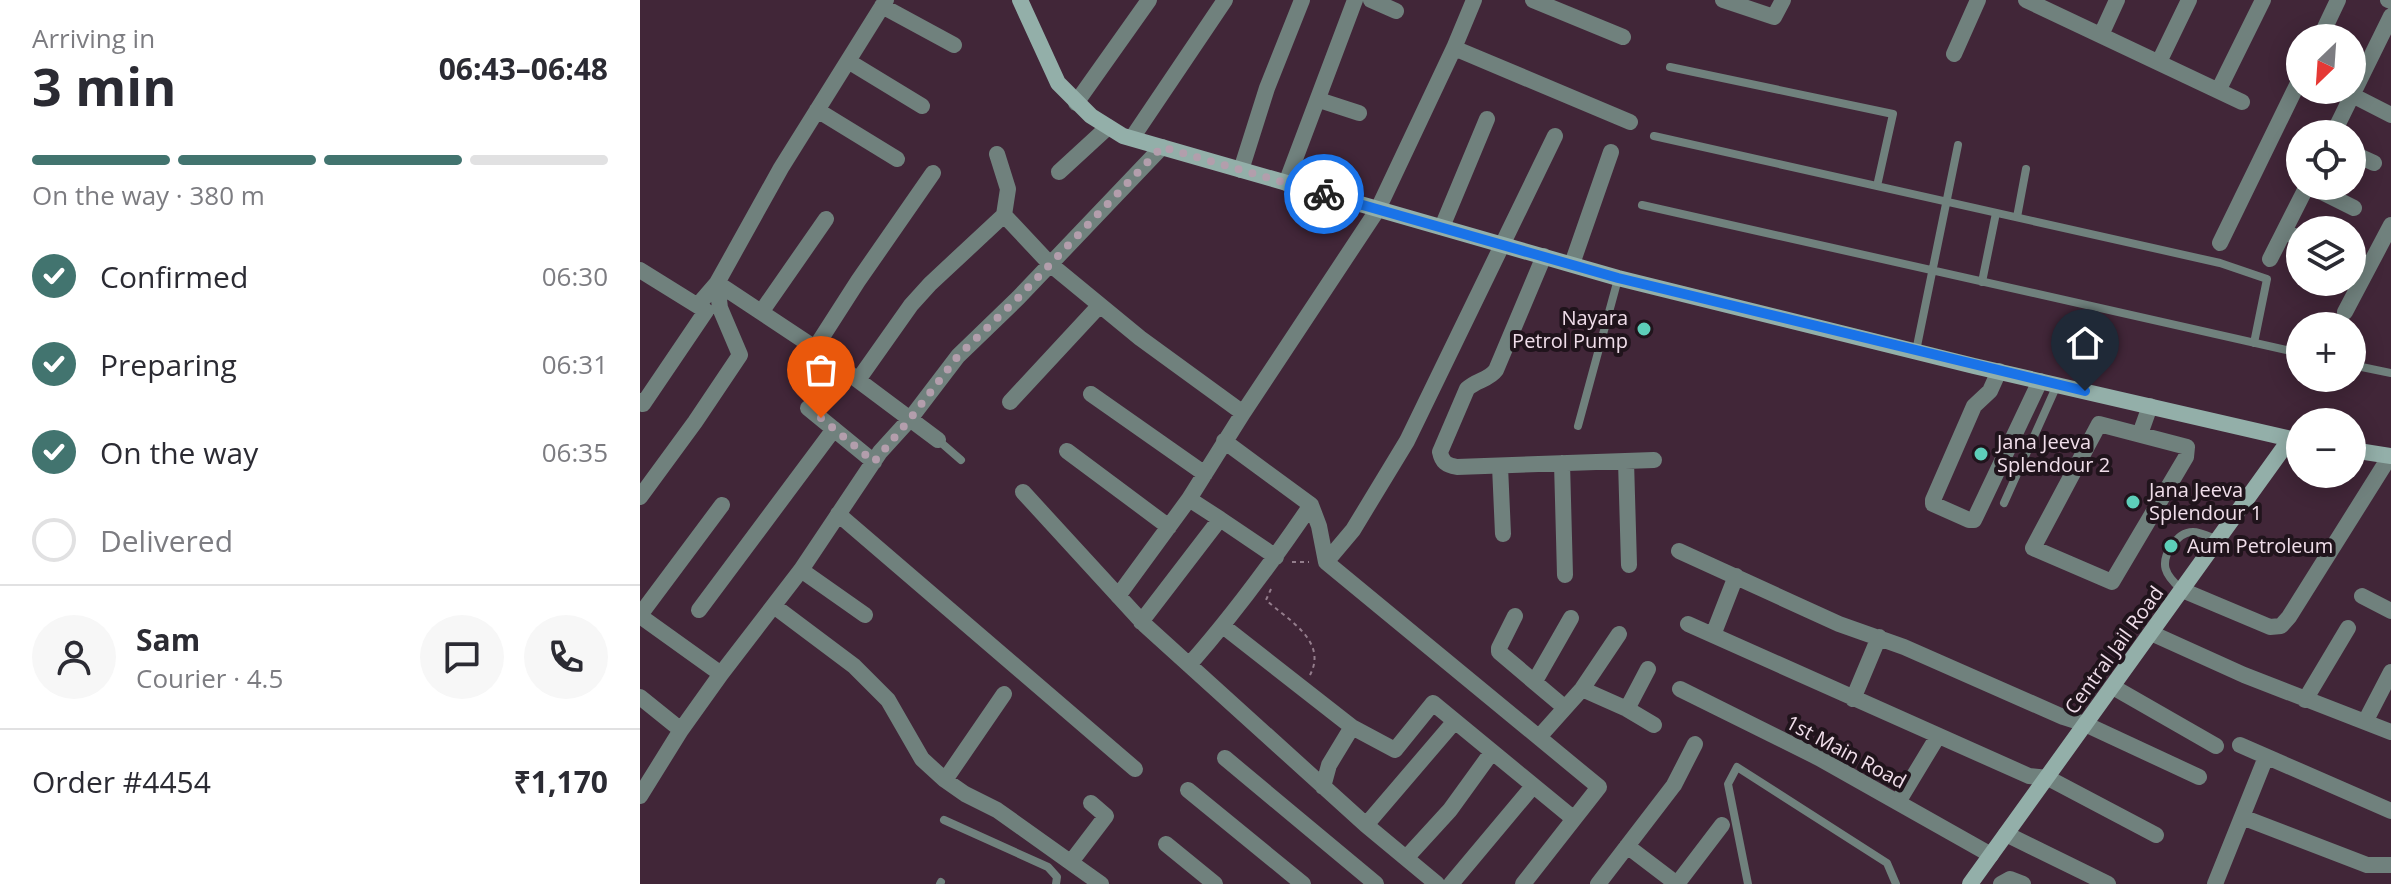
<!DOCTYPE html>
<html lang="en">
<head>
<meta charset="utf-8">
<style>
  body { margin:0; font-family:"Open Sans",sans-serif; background:#f7f7f7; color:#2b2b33; height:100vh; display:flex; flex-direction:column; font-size:30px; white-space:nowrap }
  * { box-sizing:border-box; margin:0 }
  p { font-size:26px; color:#7c7c81 }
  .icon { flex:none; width:44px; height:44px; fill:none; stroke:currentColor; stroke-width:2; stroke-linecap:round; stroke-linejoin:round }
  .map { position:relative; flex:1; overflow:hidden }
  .sheet { display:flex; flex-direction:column; background:#fff; width:640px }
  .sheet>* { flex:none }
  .needle { width:52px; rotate:205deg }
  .controls { position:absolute; left:1646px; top:24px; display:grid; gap:16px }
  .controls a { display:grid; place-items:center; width:80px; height:80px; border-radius:50%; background:#fff; box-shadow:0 4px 20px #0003; font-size:40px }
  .pin { position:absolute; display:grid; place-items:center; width:68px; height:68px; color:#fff; margin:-82px -34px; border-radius:50% 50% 50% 0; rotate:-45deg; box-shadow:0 0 8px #0007 }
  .pin .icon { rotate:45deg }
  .courier { position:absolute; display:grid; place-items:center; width:80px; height:80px; margin:-40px; border:6px solid #1a73e8; border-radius:50%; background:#fff; color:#222; box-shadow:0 2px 10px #0007 }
  .headline em { font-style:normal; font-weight:700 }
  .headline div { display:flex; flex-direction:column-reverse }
  .headline { display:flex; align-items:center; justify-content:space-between; height:136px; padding:0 32px }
  h1 { font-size:52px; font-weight:700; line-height:60px }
  .bar { display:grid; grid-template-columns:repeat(4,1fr); gap:12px 8px; align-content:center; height:96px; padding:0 32px }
  .bar i { height:10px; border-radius:6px; background:#e1e1e2 }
  .bar .selected { background:#42746f }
  .bar p { grid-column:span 4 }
  .line { display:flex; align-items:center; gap:20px; padding:0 32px; border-top:2px solid #e1e1e2 }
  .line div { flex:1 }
  .round { display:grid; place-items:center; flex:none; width:84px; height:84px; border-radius:42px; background:#f7f7f7 }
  ol { padding:0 32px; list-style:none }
  li { display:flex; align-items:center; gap:24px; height:88px }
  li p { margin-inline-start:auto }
  li .icon { padding:8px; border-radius:50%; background:#42746f; color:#fff; stroke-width:4 }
  li:last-child { color:#7c7c81 }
  li i { width:44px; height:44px; border:4px solid #e1e1e2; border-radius:50% }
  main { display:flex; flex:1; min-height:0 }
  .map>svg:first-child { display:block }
</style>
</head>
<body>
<main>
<section class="sheet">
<div class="headline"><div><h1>3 min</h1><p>Arriving in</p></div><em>06:43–06:48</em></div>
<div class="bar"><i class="selected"></i><i class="selected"></i><i class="selected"></i><i></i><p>On the way · 380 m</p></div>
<ol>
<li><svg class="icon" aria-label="check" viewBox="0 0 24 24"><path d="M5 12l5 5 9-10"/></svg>Confirmed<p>06:30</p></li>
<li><svg class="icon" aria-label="check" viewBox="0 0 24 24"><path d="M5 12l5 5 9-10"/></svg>Preparing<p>06:31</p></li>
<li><svg class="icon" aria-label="check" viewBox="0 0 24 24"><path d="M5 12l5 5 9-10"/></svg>On the way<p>06:35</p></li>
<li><i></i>Delivered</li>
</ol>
<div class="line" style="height:144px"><a class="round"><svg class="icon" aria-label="person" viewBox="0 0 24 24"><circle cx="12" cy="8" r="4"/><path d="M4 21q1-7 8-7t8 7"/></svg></a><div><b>Sam</b><p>Courier · 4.5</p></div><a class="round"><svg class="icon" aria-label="chat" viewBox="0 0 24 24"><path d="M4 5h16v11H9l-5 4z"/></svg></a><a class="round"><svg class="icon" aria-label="phone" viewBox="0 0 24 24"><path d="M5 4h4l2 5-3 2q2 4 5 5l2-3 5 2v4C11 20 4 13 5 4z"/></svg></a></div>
<div class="line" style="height:104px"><div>Order #4454</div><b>₹1,170</b></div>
</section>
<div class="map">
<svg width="1751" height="884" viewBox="0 0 1751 884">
  <rect width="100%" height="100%" fill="#412638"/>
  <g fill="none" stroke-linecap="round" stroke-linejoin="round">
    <!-- path -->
    <path stroke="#947d8c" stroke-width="2" stroke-dasharray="4 4" stroke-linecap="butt" d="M652,562H669
      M631,589L626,600C648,620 688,641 670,675"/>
    <!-- lane -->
    <path stroke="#70817d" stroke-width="8" d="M1030,67L1253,114L1237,186
      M1014,136L1580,263L1627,279L1614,343
      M1002,205L1660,353
      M1377,217L1386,169
      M1342,282L1356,213
      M1276,351L1318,145
      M1712,365L1751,373
      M938,426L978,279
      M298,440L321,460
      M1364,503L1417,385
      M1541,589C1525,575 1519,564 1532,545C1538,538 1543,532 1553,532C1561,532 1570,537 1578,540
      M304,820L408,867L417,877L416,884
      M300,884L301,882
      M1108,884L1088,784L1097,767L1247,863L1256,884"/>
    <!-- street -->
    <path stroke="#70817d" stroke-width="16" d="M731,0L756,11
      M893,0L983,37
      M1083,0L1134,17L1143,0
      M1386,0L1602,102
      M1748,0L1751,1
      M242,6L314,45
      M1461,35L1477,0
      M1680,38L1698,0
      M814,48L990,122
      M1314,54L1338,0
      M208,61L282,106
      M1519,62L1549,0
      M1579,89L1623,0
      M1712,95L1751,115
      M679,100L719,113
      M436,103L509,0
      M177,110L257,159
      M1693,134L1751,16
      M492,138L585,0
      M1712,153L1734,163
      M357,154L368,189L364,215
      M601,170L627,88L662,0
      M419,172L468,127
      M646,183L715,0
      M1670,186L1714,208
      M802,227L847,119
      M1645,231L1660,239
      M1580,243L1660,79
      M904,256L856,370C849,380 836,380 827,389L800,452C802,462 806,465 817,467L1014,460
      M1630,259L1667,186
      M932,264L971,152
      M0,270L66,311L3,404L0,401
      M58,305L77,283L175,348L298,440
      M122,311L186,219
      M1705,312L1751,225
      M175,348L218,281L293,173
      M1359,371L1350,391L1334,406L1293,500V504L1329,520H1334L1336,516L1400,381
      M218,380L271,305L290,284L364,215L410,264L500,338L603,413
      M451,394L565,474
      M370,402L460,305
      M168,408L234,462
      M1459,424L1547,447L1546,457L1472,582L1393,548Z
      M1500,434L1510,406
      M427,451L529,527
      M986,461L989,565
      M922,463L925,575
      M860,466L863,534
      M383,492L505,625L726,825L797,884
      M0,497L55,422L100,355L80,308L77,283L141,168L246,0
      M671,505L679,526L686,562L959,787L883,884
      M198,514L495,769
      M580,519L636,557
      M1039,551L1199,624L1264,647L1423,717L1445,724L1559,777
      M686,562L713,530L767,441L915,136
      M161,570L225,615
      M1542,590L1630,627L1641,626L1649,617L1750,456
      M478,596L549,499L603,413L738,209L814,48L834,0
      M1722,596L1751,611
      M134,606L214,666L248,700L282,759L305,780L325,794L357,810L461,884
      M59,610L194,429
      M0,615L82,505
      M0,616L81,674
      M875,616L859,648V652L924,707
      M501,622L580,519L549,499
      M1048,624L1389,776L1408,778L1516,835
      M583,626L712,727L689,765L683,787
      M1511,633L1604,675L1751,732
      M1073,635L1096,576
      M549,665C594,614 633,561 671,505L584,441
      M895,681L931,618
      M1473,687L1576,746
      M942,689L987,709L1008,669
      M1040,689L1179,758L1351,855
      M0,697L41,730
      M1213,699L1239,637
      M1665,700L1708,628
      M987,709L1014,725
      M1725,722L1751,672
      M712,727L755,750L793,703L934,819
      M899,737L942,689L979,634
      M1600,745L1751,811
      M585,758L736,884
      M305,780L364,694
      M548,790L663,884
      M0,796L41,730L81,674L161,570L240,452L270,419L318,356L378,298L522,147
      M1258,802L1298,736
      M1602,817L1727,865H1751
      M726,825L815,721
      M1366,834L1468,884
      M526,844L575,884
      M987,846L1037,884
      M767,857L810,810L852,752
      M431,862L466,816L451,803
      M811,884L893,786
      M958,884L1034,785L1055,744
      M1037,884L1082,825
      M1361,884L1370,879L1383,884
      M1575,884L1626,757"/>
    <!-- secondary -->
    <path stroke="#93afa9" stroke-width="16" d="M380,0L418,83L451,116L483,136L978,278L1334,366L1660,441
      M1712,450L1751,456
      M1330,884L1650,439"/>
  </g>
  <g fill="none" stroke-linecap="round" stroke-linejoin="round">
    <!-- done -->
    <path stroke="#b39eac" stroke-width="8" stroke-dasharray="0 14.4" d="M181,418L234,462L270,419L318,356L378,298L522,147L684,194"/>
    <!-- route -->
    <path stroke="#1a73e8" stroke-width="10" d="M684,194L978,278L1445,391"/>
  </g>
  <!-- markers -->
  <g fill="#5dceb9" stroke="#20141c" stroke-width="3">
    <circle cx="1004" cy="329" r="8"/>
    <circle cx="1341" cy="454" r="8"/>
    <circle cx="1493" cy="502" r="8"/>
    <circle cx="1531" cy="546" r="8"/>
  </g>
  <g text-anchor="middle" stroke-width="8" stroke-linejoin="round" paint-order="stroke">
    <!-- poi labels -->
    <g font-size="20" fill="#f0deea" stroke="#20141c" text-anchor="start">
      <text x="988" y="325" text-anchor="end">Nayara<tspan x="988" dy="23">Petrol Pump</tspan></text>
      <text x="1357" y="449">Jana Jeeva<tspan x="1357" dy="23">Splendour 2</tspan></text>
      <text x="1509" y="497">Jana Jeeva<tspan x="1509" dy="23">Splendour 1</tspan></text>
      <text x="1547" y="553">Aum Petroleum</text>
    </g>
    <!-- street labels -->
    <g font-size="20" fill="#f0deea" stroke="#20141c">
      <text transform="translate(1474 650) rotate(-54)" y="7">Central Jail Road</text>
      <text transform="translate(1206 752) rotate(28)" y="7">1st Main Road</text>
    </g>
  </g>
</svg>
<div class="controls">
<a><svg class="needle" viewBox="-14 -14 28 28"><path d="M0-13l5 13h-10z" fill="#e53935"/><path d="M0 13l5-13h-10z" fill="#7c7c81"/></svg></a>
<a><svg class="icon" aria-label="locate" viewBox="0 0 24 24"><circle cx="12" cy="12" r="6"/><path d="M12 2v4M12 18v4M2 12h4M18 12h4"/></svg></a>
<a><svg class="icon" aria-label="layers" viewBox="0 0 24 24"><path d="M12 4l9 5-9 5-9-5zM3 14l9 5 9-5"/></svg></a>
<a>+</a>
<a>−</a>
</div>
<div class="pin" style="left:181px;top:418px;background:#ea580c"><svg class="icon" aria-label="bag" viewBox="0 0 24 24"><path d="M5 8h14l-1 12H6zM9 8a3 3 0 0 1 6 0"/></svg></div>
<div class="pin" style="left:1445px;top:391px;background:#1f2937"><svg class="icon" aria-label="home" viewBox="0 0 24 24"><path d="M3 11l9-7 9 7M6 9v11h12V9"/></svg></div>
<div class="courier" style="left:684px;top:194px"><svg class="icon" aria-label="bike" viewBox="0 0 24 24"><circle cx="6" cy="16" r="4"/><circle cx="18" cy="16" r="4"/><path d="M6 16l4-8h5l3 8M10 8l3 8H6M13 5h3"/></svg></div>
</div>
</main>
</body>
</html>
